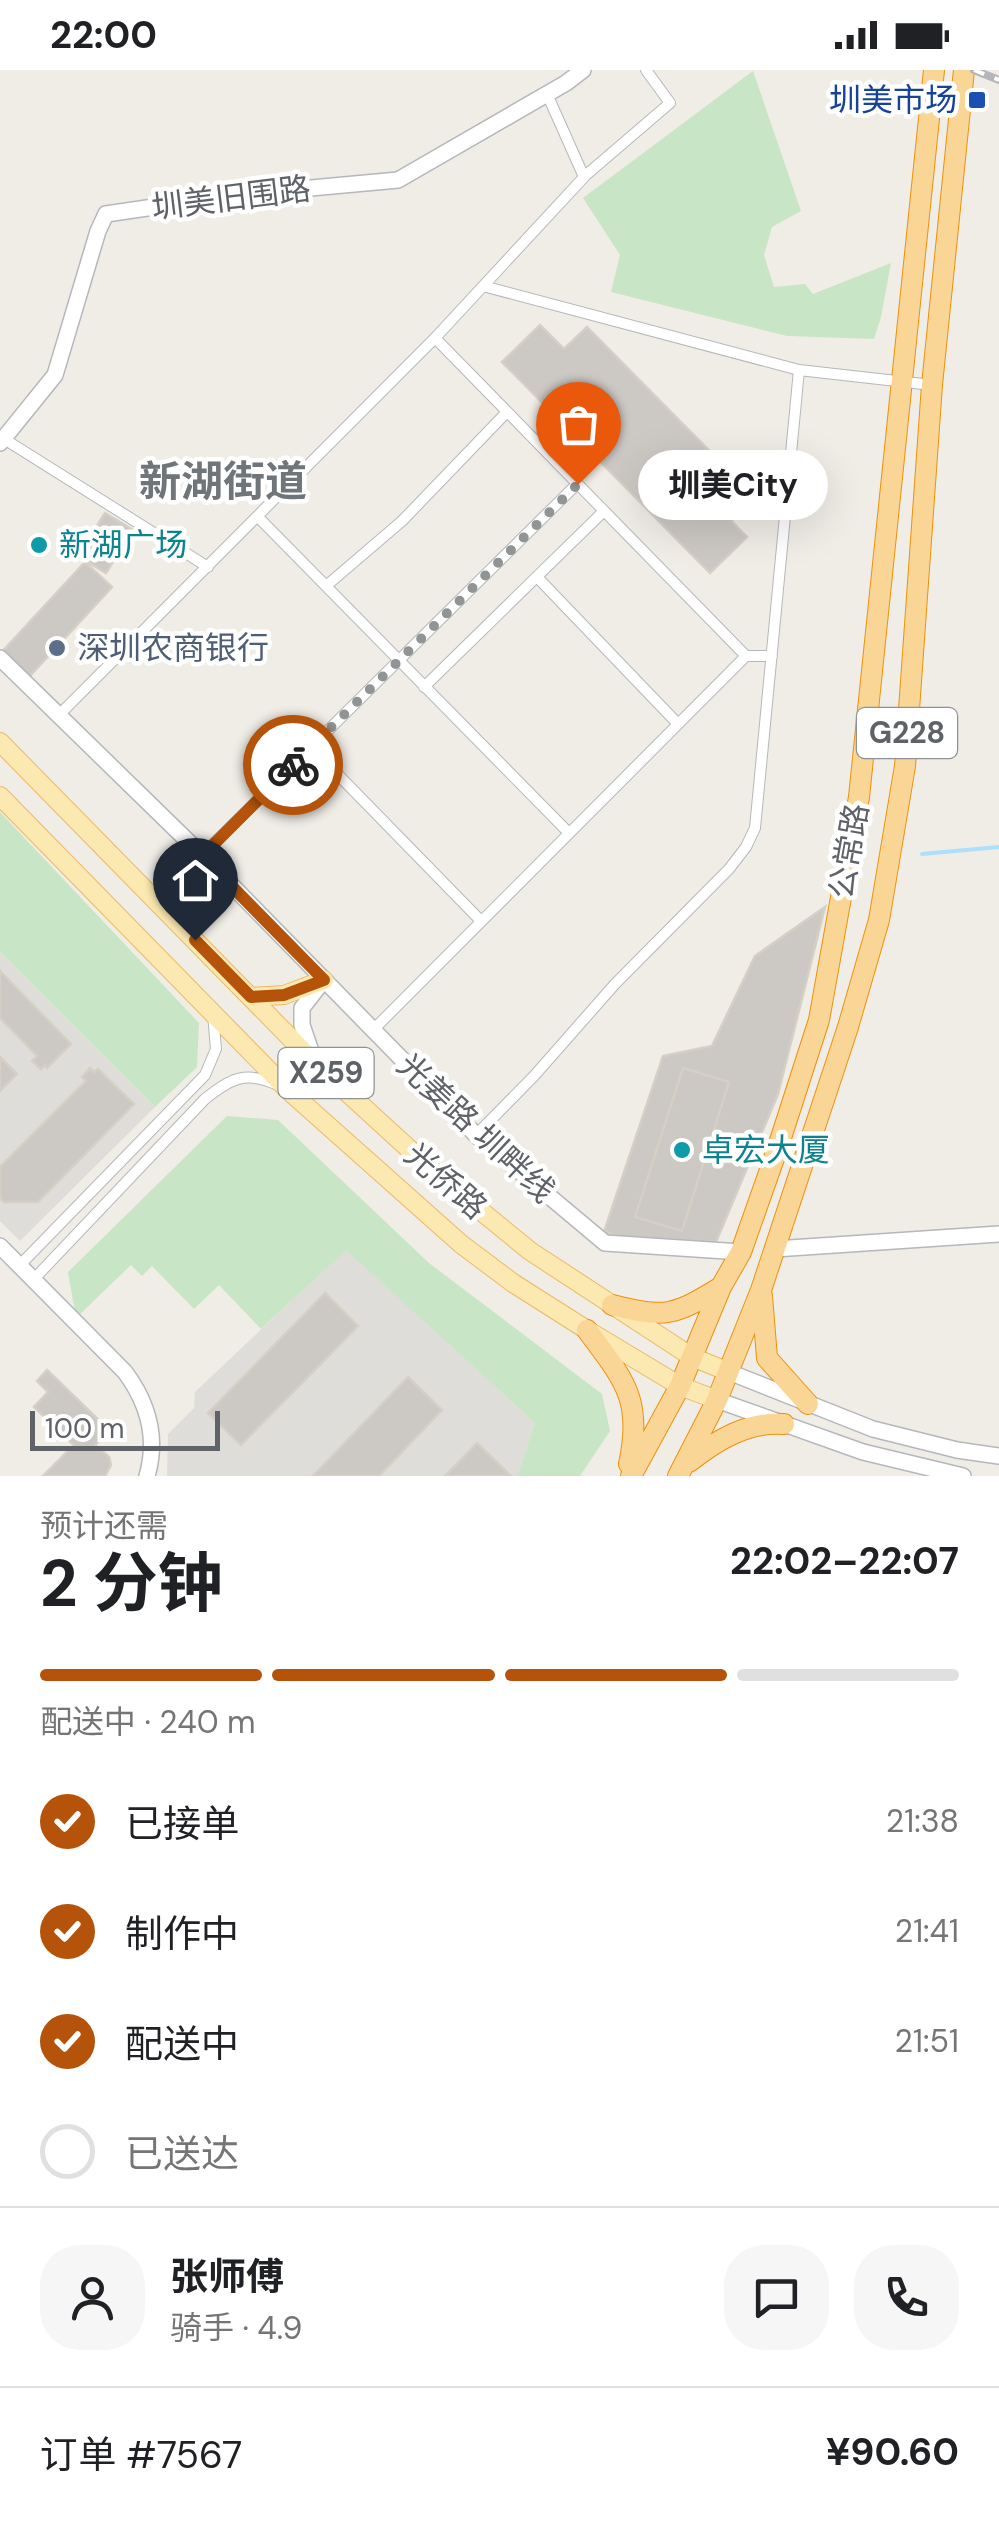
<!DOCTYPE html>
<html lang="zh">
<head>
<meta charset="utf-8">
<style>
  body { margin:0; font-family:"DM Sans","Noto Sans SC",sans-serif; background:#f6f6f6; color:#202124; height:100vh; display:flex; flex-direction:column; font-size:38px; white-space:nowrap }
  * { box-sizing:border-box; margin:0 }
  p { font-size:32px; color:#757577 }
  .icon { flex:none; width:55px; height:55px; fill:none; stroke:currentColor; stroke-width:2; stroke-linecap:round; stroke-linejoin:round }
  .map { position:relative; height:1406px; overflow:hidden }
  .details { display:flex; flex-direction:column; background:#fff; flex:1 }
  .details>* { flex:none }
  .scale { position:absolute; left:30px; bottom:25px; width:190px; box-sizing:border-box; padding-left:10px; border:5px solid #5f6367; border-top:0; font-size:28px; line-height:35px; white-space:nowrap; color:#5f6367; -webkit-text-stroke:8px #fff; paint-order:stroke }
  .pin { position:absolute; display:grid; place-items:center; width:85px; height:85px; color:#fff; margin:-102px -42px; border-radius:50% 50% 50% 0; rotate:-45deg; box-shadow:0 0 10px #0007 }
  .pin .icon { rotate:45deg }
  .courier { position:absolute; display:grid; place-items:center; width:100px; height:100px; margin:-50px; border:8px solid #b45309; border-radius:50%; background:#fff; color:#222; box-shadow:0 2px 12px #0007 }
  .bubble { position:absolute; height:70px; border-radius:35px; background:#fff; box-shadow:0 10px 40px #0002; font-size:32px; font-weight:700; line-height:70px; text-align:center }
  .overview em { font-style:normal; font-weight:700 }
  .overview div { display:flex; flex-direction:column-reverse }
  .overview { display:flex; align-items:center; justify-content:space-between; height:170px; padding:0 40px }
  h1 { font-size:65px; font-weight:700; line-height:75px }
  .bar { display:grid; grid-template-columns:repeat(4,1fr); gap:15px 10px; align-content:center; height:120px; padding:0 40px }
  .bar i { height:12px; border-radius:8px; background:#e0e0e0 }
  .bar .on { background:#b45309 }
  .bar p { grid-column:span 4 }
  .line { display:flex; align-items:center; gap:25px; padding:0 40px; border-top:2px solid #e0e0e0 }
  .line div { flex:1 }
  .round { display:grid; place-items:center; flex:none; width:105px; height:105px; border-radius:40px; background:#f6f6f6 }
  ol { padding:0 40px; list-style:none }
  li { display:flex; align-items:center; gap:30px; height:110px }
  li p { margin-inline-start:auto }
  li .icon { padding:10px; border-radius:50%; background:#b45309; color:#fff; stroke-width:4 }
  li:last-child { color:#757577 }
  li i { width:55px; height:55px; border:5px solid #e0e0e0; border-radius:50% }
  .status { display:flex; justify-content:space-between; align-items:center; height:70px; padding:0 50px; background:#fff; direction:ltr }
  .status svg { height:28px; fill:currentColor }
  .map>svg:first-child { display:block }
</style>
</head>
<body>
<div class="status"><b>22:00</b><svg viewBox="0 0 49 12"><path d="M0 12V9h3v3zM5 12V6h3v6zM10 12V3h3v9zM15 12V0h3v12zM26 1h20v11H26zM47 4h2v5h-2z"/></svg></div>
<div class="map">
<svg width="999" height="1406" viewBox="0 0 999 1406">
  <rect width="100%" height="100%" fill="#f0ede7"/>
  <!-- industrial -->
  <path fill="#dfddd9" d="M0,882L155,1037L20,1171L0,1151Z
    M346,1179L535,1353L519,1406H167L168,1364L194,1338L195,1322Z"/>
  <!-- green -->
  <path fill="#c8e6c5" d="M753,1L801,141L772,157L764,185L774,217L805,214L813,224L891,193L881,247L874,269L787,266L611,222L620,185L583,128Z
    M0,742L199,953L197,997L155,1037L0,882Z
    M227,1046L278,1050L429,1193L602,1324L610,1361L580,1406H518L535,1353L346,1180L261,1259L219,1215L194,1239L152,1196L142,1206L131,1195L76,1248L68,1202Z"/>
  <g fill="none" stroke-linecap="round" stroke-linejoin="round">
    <!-- stream -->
    <path stroke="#ace0fc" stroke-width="4" d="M922,784L999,777"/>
  </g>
  <!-- building -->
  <path fill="#ccc8c4" stroke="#d5cfc6" stroke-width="2.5" d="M540,255L564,279L587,257L755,427L731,451L747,467L710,503L502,292Z
    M105,443L133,460L106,503L78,486Z
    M85,492L112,517L28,608L1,583Z
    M825,837L778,1024L716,1172L622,1167L604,1162L663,986L712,976L755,886Z
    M0,901L71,974L47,998L45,995L41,999L32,991L37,986L0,948Z
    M0,987L17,1004L0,1021Z
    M90,998L94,1002L98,999L134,1034L38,1132H4L0,1128V1097L86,1011L82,1007Z
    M683,998L729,1012L682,1161L635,1147Z
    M325,1223L358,1256L241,1375L208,1343Z
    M47,1300L109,1360L95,1375L109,1387L111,1395L105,1406H43L74,1375L34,1337L48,1322L37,1311Z
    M408,1307L442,1340L379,1406H313Z
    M477,1373L511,1406H445Z"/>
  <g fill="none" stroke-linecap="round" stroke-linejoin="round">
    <defs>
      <path id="street" d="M547,24L584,107
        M483,216L799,300L932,315
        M435,268L746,586H772
        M1,367L208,497
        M258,447L569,763
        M537,507L678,654
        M326,516L402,451L507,342
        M424,617L604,441
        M60,644L435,268L586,105L670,33L646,0
        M311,677L481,851
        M202,785L577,414
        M373,960L746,586
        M476,1065L534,1006L615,914L729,799L746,777L755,758L799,300
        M20,1195L205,1005L216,979L213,944
        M34,1209L205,1029C230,1009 245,1000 278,1015"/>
      <path id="secondary" d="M0,373L55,305L98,161L106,144L236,125L398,110L566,13L583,0
        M0,588L202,785L476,1065L605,1173L741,1182
        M315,993L302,955V938L323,911
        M0,1176L125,1302C148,1333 158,1368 147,1406
        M775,1179L999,1164
        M729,1302L873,1359L957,1380L999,1386
        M717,1330L863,1382L963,1406"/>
      <path id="primary" d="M0,672L315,993L443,1110L530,1181L692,1287L729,1302
        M0,726L288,1020L461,1174L513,1213L587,1260L680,1316L717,1330
        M251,927L284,925L324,910"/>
      <path id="highway" d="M762,1226L767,1288L808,1334
        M612,1235C666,1249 675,1245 721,1217
        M587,1260C624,1310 643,1329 629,1394
        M689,1392C717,1370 748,1351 784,1354
        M631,1406L680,1316L721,1217L741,1182L778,1077L819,950L859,727L934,0
        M678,1406L717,1330L761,1220L848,957L879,850L905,696L932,315L964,0"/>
    </defs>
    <!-- street casing -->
    <use href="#street" stroke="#b4b8bb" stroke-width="12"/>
    <!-- secondary casing -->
    <use href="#secondary" stroke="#b4b7bb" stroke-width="18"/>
    <!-- primary casing -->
    <use href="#primary" stroke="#ecb964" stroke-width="20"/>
    <!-- highway casing -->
    <use href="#highway" stroke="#ee910a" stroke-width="22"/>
    <!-- street -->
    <use href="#street" stroke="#fff" stroke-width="10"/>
    <!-- secondary -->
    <use href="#secondary" stroke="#fff" stroke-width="15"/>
    <!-- primary -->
    <use href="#primary" stroke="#fce9b1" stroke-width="18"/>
    <!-- highway -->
    <use href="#highway" stroke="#f9d696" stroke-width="20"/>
    <defs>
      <path id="rail" d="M974,0L999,10"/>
    </defs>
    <!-- rail casing -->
    <use href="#rail" stroke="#b5b6b7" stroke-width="8"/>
    <!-- rail -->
    <use href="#rail" stroke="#fff" stroke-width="4" stroke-dasharray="11" stroke-linecap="butt"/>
  </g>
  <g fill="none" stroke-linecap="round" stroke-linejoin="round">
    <!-- done -->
    <path stroke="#929394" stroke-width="10" stroke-dasharray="0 18" d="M293,695L578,414"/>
    <!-- route -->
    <path stroke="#b45309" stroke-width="12" d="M195,870L251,927L284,925L324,910L202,786L293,695"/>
  </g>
  <!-- markers -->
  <rect fill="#1a4fb4" stroke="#fff" stroke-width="4" x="967" y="20" width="20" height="20" rx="5"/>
  <g fill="#0f9aa8" stroke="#fff" stroke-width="4">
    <circle cx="39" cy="475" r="10"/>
    <circle cx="682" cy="1080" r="10"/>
  </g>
  <circle fill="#5c6f8a" stroke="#fff" stroke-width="4" cx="57" cy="578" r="10"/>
  <g text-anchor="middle" stroke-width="9" stroke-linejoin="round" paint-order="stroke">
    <!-- shield labels -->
    <g fill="#fff" stroke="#8f9295" stroke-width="2.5">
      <rect x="857" y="638" width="100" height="50" rx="8"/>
      <rect x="278.5" y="978" width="95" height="50" rx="8"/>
    </g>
    <g font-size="30" font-weight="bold" fill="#5f6367">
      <text x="907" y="673">G228</text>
      <text x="326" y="1013">X259</text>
    </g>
    <!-- transit labels -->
    <g font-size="32" fill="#164399" stroke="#fff" text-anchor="end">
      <text x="957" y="41">圳美市场</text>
    </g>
    <!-- street labels -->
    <g font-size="32" fill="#5f6367" stroke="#fff">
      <text transform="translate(231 128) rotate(-7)" y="11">圳美旧围路</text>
      <text transform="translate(849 781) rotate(-80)" y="11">公常路</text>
      <text transform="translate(476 1058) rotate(43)" y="11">光姜路 圳畔线</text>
      <text transform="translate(446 1111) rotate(41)" y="11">光侨路</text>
    </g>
    <!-- culture labels -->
    <g font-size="32" fill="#0d838f" stroke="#fff" text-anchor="start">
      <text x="59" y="486">新湖广场</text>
      <text x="702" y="1091">卓宏大厦</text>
    </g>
    <!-- service labels -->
    <g font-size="32" fill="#4e5e75" stroke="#fff" text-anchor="start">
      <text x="77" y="589">深圳农商银行</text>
    </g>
    <!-- district labels -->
    <g font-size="42" font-weight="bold" fill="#707579" stroke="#fff">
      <text x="223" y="426">新湖街道</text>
    </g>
  </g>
</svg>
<div class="scale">100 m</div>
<div class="pin" style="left:578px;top:414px;background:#ea580c"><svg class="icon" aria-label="bag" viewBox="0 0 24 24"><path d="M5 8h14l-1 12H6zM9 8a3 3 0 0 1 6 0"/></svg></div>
<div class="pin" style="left:195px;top:870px;background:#1f2937"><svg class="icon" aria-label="home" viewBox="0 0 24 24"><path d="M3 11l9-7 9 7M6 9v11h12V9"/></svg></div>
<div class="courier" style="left:293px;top:695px"><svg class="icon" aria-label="bike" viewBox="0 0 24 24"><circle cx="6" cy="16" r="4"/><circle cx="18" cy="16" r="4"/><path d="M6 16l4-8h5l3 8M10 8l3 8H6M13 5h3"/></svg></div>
<div class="bubble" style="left:638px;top:380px;width:190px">圳美City</div>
</div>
<section class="details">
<div class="overview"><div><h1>2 分钟</h1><p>预计还需</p></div><em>22:02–22:07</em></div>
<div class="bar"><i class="on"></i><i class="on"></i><i class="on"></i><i></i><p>配送中 · 240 m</p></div>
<ol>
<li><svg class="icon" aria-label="check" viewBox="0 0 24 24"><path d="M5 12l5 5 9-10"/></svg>已接单<p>21:38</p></li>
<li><svg class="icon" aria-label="check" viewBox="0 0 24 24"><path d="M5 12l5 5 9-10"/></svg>制作中<p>21:41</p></li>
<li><svg class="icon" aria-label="check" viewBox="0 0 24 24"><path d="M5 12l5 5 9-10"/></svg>配送中<p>21:51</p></li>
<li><i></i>已送达</li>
</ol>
<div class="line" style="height:180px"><a class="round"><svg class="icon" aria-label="person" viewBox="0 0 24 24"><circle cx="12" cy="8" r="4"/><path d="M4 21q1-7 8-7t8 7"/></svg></a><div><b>张师傅</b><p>骑手 · 4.9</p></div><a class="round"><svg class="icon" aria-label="chat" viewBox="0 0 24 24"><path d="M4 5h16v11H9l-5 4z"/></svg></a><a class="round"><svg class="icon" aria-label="phone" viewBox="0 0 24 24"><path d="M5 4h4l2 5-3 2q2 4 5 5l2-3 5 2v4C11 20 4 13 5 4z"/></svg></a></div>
<div class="line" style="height:130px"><div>订单 #7567</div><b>¥90.60</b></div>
</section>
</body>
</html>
